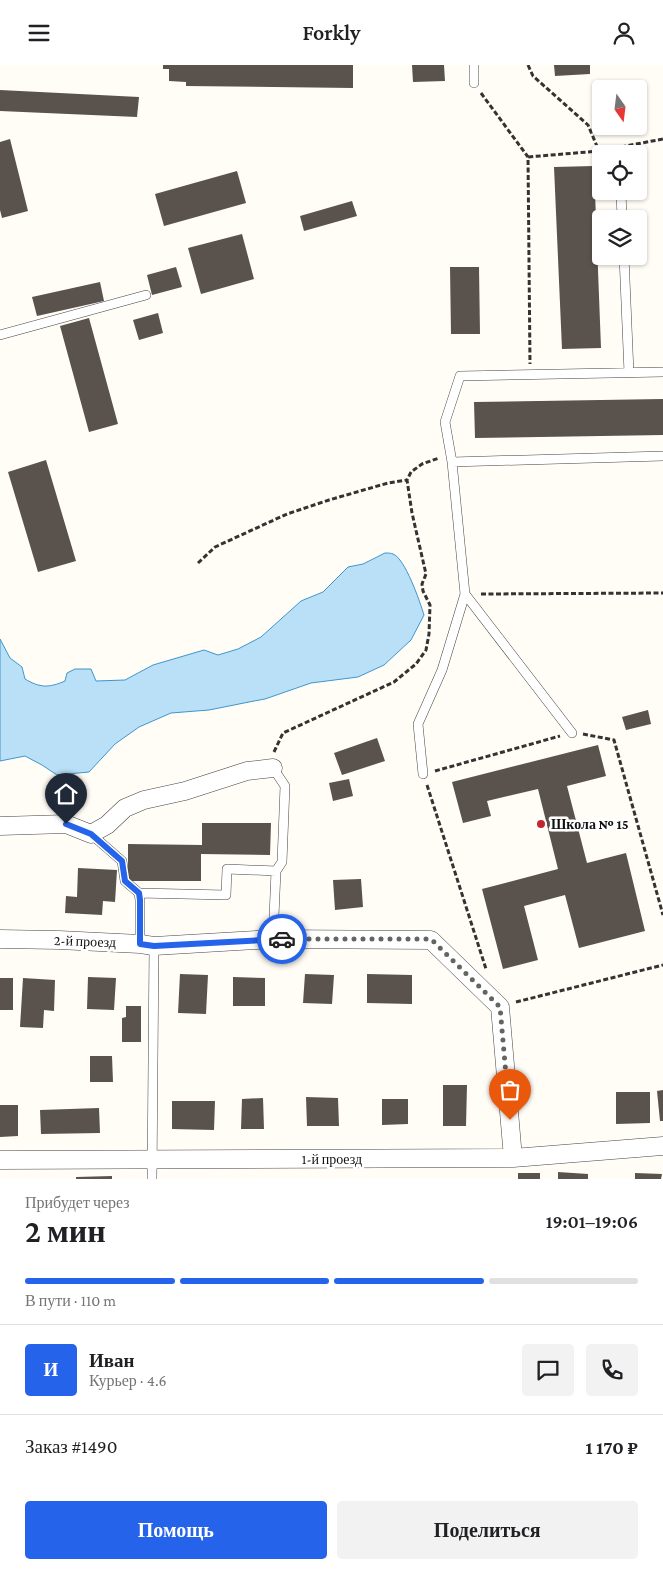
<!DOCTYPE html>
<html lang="ru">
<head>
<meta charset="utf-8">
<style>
  body { margin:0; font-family:"Crimson Pro",serif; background:#f2f2f2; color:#202124; height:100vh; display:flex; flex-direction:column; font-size:19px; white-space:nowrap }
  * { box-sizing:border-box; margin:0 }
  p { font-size:16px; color:#757577 }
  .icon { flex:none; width:28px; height:28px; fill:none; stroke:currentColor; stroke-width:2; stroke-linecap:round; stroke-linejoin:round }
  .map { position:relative; height:1114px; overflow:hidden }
  .side { display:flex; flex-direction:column; background:#fff; flex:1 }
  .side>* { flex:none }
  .needle { width:32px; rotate:166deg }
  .tools { position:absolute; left:592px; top:15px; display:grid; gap:10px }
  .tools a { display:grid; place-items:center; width:55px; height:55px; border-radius:5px; background:#fff; box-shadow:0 1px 4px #0004; font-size:25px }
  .pin { position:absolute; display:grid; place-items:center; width:42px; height:42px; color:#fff; margin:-51px -21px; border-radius:50% 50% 50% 0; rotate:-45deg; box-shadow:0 0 5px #0007 }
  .pin .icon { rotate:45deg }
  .courier { position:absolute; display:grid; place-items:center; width:50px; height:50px; margin:-25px; border:4px solid #2563eb; border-radius:50%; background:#fff; color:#222; box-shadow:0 1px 6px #0007 }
  .overview em { font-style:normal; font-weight:600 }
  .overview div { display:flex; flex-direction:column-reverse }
  .overview { display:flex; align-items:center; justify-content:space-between; height:85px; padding:0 25px }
  h1 { font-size:32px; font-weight:600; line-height:38px }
  .bar { display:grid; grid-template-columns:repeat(4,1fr); gap:8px 5px; align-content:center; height:60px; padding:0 25px }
  .bar i { height:6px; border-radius:4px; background:#e0e0e0 }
  .bar .current { background:#2563eb }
  .bar p { grid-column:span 4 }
  .line { display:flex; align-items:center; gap:12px; padding:0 25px; border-top:1px solid #e0e0e0 }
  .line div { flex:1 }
  .round { display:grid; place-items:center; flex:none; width:52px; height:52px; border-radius:5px; background:#f2f2f2 }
  .button { display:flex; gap:10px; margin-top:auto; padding:10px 25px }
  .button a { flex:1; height:58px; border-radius:5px; background:#2563eb; color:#fff; font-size:20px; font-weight:600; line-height:58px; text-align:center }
  .button a+a { background:#f2f2f2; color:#202124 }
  header { display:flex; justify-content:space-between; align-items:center; height:65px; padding:0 25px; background:#fff; font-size:22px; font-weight:600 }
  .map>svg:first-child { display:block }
</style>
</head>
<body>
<header><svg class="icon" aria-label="menu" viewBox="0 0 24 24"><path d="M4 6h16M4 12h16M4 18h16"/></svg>Forkly<svg class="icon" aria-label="person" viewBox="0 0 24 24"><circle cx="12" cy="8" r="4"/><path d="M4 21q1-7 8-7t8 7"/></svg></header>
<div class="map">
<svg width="663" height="1114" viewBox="0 0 663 1114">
  <rect width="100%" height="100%" fill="#fffdf5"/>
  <!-- water -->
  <path fill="#b9e0f7" stroke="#3f96cf" d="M385,488C388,488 391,488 393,489C405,493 420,537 424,550L411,575L384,600L358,612L311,618L265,634L254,636L209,645L171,648L139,662L115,679L89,707L57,710L42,700L25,691L0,696V574L10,593L22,602L25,614C40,623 49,623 65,616L67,608L75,604H91L96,616L125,615L153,600L204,585L218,590L238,584L261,572L301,536L323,527L348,502L363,499Z"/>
  <!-- building -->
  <path fill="#5a524d" d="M163,0H353V23L186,21V17L169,16V4H163Z
    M412,0H444L445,16L413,17Z
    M554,0H590V9L555,11Z
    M0,25L139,32L137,52L0,46Z
    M10,74L28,146L2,153L0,145V77Z
    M594,101L601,283L562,284L554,102Z
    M237,106L246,138L164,161L155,129Z
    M352,136L357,151L304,166L300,151Z
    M242,169L254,214L201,229L188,183Z
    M176,202L182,222L152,230L147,210Z
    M450,202H479L480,269H451Z
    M100,217L104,236L37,251L32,232Z
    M158,248L163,268L139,275L133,255Z
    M89,253L118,359L89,367L60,261Z
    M663,334V370L475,373L474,337Z
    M46,395L76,496L38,507L8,407Z
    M648,645L651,659L626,665L622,652Z
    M377,673L385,696L342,710L334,688Z
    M598,680L606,711L567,721L587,798L626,788L645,866L579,883L565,830L524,841L538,895L503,904L482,824L558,804L538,724L487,736L491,751L463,758L452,717Z
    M349,714L353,731L333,736L329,718Z
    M202,758H271L270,790L201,789V816H128V779L202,780Z
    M78,803L117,805L115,837L103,836L102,850L65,848L66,831L77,832Z
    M361,814L363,842L335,845L333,815Z
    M180,909L208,910L206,949L178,948Z
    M305,909L334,910L332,939L303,938Z
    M367,909L412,910V939L367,938Z
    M88,912L116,913L114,945L87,944Z
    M233,912L265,913V941H233Z
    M0,913H13V945H0Z
    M23,913L55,915L54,946L44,945L43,963L20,962Z
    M126,941H141V977H122V953L126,952Z
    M90,991H112L113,1017H90Z
    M443,1020H467L466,1061H443Z
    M663,1025V1056H660L657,1026Z
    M616,1027H650V1058L616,1059Z
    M306,1032L338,1033L339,1061H307Z
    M263,1033L264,1064H241L242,1034Z
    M382,1034H408V1059L382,1060Z
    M172,1036H215L214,1065L172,1064Z
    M0,1040H18V1071L0,1072Z
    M99,1043L100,1068L41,1069L40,1045Z
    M558,1107L588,1109V1114H558Z
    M518,1108H540V1114H518Z
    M635,1108L662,1109L661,1114H635Z
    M112,1111V1114H76V1112Z"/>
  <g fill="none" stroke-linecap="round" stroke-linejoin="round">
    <defs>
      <path id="service" d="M474,0V18
        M621,126L622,154
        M624,191L629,308
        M0,270L146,230
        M663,307L460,311L445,357L452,397L663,391
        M452,397L465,529
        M423,709L418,659L442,605L465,529L572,668
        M91,769L122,796L125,816L139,828L140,835V879
        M139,828L226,830L227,804L276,806
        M273,874L276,806L282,797L285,721L273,703
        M152,1114L154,881"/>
      <path id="minor" d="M0,761L66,759L91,769L107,760L125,743L144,735L185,726L247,706L273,703
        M0,874L59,875L140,879L154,881L273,874L431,875L500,942L513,1093
        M0,1095L513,1093L663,1081"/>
    </defs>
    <!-- service casing -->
    <use href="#service" stroke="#444" stroke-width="10"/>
    <!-- minor casing -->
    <use href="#minor" stroke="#444" stroke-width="19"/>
    <!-- path -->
    <path stroke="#333" stroke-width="3" stroke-dasharray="5 2.5" stroke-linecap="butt" d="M528,0L533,11L588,60L599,86L528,92
      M481,28L528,92L530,299
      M599,86L663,74
      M198,498L215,482L287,449L329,435L388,418L407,415
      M481,529L663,528
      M583,669L614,675L663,850
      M274,687L283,668L394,617L416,599L426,585L429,569L430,540L423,526L422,519L426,509L412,448L407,415L411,407L422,399L439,393
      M435,706L560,671
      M427,720L486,904
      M516,937L663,900"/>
    <!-- service -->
    <use href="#service" stroke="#fff" stroke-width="9"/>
    <!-- minor -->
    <use href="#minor" stroke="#fff" stroke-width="18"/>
  </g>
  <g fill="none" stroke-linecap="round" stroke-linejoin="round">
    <!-- done -->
    <path stroke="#646461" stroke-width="5" stroke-dasharray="0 9" d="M282,874H431L500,942L510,1055"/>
    <!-- route -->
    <path stroke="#2563eb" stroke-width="6" d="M66,759L91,769L122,796L125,816L139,828L140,835V879L154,881L282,874"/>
  </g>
  <!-- markers -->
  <circle fill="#c4262e" stroke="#fff" stroke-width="2" cx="541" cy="759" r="5"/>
  <g text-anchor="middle" stroke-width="5" stroke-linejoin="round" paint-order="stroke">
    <!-- poi labels -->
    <g font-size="14" font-weight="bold" fill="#111" stroke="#fff" text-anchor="start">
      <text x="551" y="764">Школа № 15</text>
    </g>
    <!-- street labels -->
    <g font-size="14" fill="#111" stroke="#fff">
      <text transform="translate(85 876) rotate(2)" y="5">2-й проезд</text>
      <text x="332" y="1099">1-й проезд</text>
    </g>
  </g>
</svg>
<div class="tools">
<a><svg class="needle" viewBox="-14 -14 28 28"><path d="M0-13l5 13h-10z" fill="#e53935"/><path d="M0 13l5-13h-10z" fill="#757577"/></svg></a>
<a><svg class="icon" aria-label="locate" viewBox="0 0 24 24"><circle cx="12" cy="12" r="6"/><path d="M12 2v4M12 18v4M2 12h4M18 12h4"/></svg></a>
<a><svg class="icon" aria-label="layers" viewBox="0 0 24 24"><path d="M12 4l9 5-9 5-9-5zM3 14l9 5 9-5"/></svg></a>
</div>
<div class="pin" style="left:510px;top:1055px;background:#ea580c"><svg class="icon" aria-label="bag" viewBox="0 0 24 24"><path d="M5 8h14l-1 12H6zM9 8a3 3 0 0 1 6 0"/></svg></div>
<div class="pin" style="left:66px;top:759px;background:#1f2937"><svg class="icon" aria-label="home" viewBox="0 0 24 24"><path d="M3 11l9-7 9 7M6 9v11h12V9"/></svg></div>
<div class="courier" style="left:282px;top:874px"><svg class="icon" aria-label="car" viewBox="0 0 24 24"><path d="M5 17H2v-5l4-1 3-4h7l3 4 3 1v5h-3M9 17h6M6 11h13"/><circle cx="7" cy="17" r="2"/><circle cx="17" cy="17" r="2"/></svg></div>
</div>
<section class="side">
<div class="overview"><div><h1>2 мин</h1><p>Прибудет через</p></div><em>19:01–19:06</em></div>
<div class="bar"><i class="current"></i><i class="current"></i><i class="current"></i><i></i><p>В пути · 110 m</p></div>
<div class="line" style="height:90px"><b class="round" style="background:#2563eb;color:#fff">И</b><div><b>Иван</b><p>Курьер · 4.6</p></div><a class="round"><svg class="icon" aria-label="chat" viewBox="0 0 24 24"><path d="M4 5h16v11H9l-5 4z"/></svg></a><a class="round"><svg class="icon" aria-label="phone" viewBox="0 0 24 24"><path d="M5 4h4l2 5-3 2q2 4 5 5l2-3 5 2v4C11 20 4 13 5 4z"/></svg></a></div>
<div class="line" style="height:65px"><div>Заказ #1490</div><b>1 170 ₽</b></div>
<div class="button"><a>Помощь</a><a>Поделиться</a></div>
</section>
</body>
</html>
